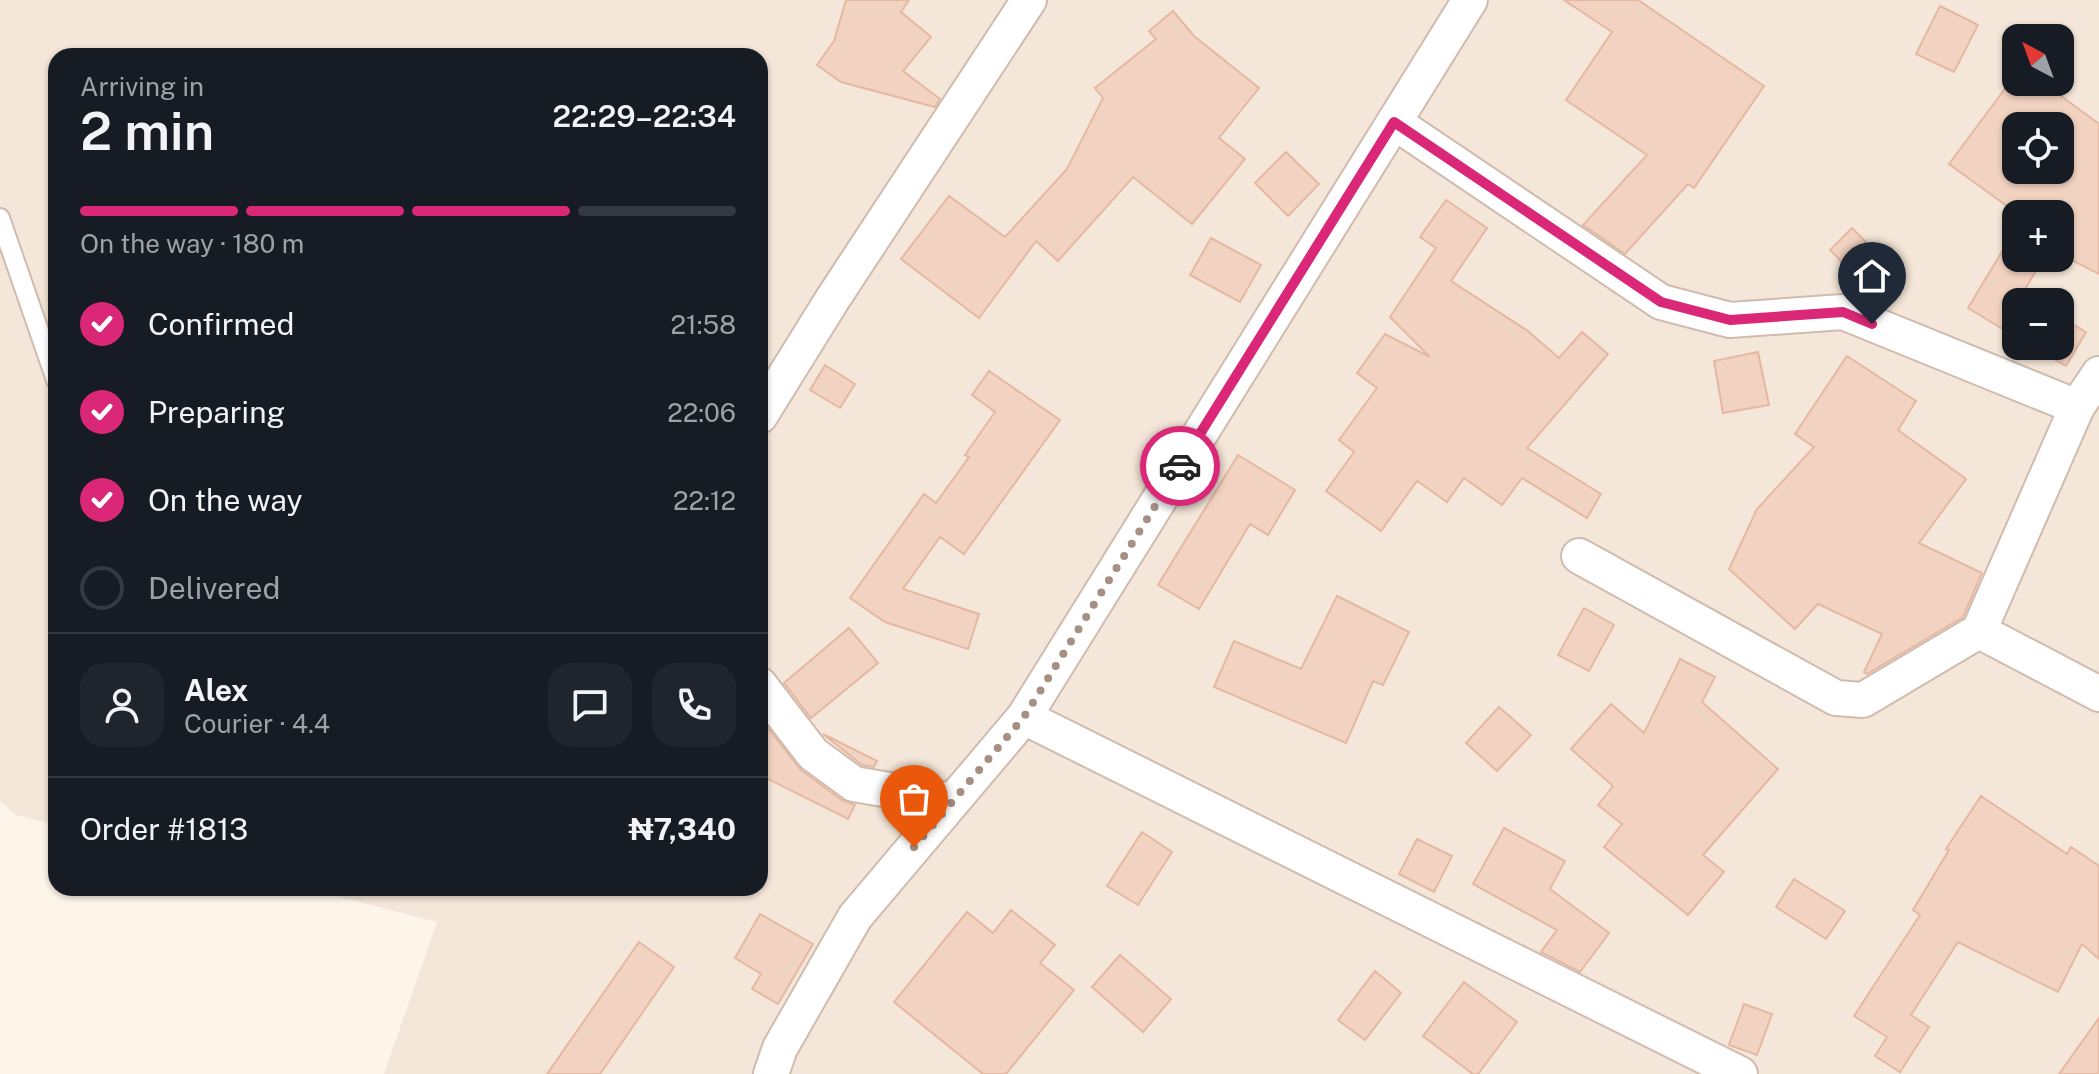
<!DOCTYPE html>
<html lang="en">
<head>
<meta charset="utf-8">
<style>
  body { margin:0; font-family:"Public Sans",sans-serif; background:#20242c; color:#f1f3f6; height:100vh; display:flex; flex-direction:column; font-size:30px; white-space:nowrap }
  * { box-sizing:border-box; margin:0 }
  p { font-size:26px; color:#9ea1a6 }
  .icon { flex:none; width:44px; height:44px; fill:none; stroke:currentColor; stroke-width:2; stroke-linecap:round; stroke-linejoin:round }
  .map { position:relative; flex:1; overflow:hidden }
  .panel { position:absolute; left:48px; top:48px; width:720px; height:848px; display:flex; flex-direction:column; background:#171b24; border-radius:24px; box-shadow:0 2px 6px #0004 }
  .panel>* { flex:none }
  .needle { width:52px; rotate:319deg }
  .tools { position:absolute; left:2002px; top:24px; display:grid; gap:16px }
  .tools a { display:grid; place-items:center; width:72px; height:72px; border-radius:16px; background:#171b24; box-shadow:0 2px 6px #0004; font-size:40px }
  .pin { position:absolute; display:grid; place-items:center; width:68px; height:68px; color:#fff; margin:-82px -34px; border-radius:50% 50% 50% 0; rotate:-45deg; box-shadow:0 0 8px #0007 }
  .pin .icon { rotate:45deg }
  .courier { position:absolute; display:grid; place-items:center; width:80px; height:80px; margin:-40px; border:6px solid #db2777; border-radius:50%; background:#fff; color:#222; box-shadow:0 2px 10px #0007 }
  .headline em { font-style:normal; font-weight:600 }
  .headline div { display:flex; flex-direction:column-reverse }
  .headline { display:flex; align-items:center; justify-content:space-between; height:136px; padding:0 32px }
  h1 { font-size:52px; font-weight:600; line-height:60px }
  .bar { display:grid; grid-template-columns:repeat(4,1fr); gap:12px 8px; align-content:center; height:96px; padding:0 32px }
  .bar i { height:10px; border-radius:6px; background:#363941 }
  .bar .on { background:#db2777 }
  .bar p { grid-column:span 4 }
  .line { display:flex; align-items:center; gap:20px; padding:0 32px; border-top:2px solid #363941 }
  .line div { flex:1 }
  .round { display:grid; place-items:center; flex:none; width:84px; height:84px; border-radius:24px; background:#20242c }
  ol { padding:0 32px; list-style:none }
  li { display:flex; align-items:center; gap:24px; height:88px }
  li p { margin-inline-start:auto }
  li .icon { padding:8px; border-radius:50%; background:#db2777; color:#fff; stroke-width:4 }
  li:last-child { color:#9ea1a6 }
  li i { width:44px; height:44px; border:4px solid #363941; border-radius:50% }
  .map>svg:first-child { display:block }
</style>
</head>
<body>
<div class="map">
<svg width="2099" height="1074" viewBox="0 0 2099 1074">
  <rect width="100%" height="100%" fill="#fdf5ea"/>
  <!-- residential -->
  <path fill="#f4e6d8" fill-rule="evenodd" d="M0,0H2099V1074H384L437,922L305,888H760V56H56V825L16,815L0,801ZM2016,38H2060V82H2016ZM2016,126H2060V170H2016ZM2016,214H2060V258H2016ZM2016,302H2060V346H2016Z"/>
  <!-- building -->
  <path fill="#f2d3c1" stroke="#e5b8a2" stroke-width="2" fill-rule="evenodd" d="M846,0H909L901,12L931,37L903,71L940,99L935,107L841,82L817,65L834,41Z
    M1564,0H1638L1764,86L1694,188L1688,184L1625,254L1583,225L1647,155L1566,100L1612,32Z
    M1940,6L1978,25L1954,72L1916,54Z
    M1173,11L1194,36L1259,88L1219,138L1245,159L1192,224L1133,177L1058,261L1036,241L979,318L901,259L949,196L1005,237L1067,169L1103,98L1095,88L1156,39L1149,31Z
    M2010,82H2042L2099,124V274L2060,254V214H2018L1949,164ZM2016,126H2060V170H2016Z
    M1286,152L1319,184L1288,216L1255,183Z
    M1446,200L1487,228L1451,281L1528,331L1559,358L1582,332L1608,354L1527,448L1601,494L1587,518L1522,478L1502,505L1464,478L1447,502L1417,481L1381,531L1326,491L1354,452L1339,440L1377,388L1357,373L1385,334L1430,357L1390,317L1436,248L1420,237Z
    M2016,219V258H2044L2022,294L2036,302H2016V337L1968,308L2015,230L2011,228Z
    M1852,228L1877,253L1855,275L1830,250Z
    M1211,238L1261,265L1240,302L1190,275Z
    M2060,317L2086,332L2066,366L2032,346H2060Z
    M1758,352L1769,405L1723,413L1714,361Z
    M1847,356L1916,401L1898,430L1966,479L1919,543L1982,573L1963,617L1867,674L1864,672L1882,634L1818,604L1795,629L1729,569L1757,509L1814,447L1795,434Z
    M825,365L855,384L840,408L810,390Z
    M989,371L1060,420L964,554L940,537L903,589L979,614L968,649L885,622L850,598L924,494L936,503L969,457L965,455L995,412L972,395Z
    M1238,455L1295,490L1268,535L1250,524L1199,609L1158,585Z
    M1337,596L1409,632L1383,685L1373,681L1346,743L1214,687L1234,641L1301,669Z
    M1584,608L1614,625L1589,671L1558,655Z
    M849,628L878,663L811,718L784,683Z
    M1680,659L1715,677L1702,702L1778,769L1703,855L1724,872L1688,915L1604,847L1622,824L1598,805L1613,786L1571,749L1611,704L1644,733Z
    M1499,707L1531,735L1497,771L1466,743Z
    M760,718L801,770L842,800L855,805L848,819L760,775Z
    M823,734L877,761L874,767L862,765Z
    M1981,796L2067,854L2071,847L2099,866V959L2082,944L2058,992L1958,942L1911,1015L1929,1027L1900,1072L1875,1056L1887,1037L1854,1016L1920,915L1913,910L1949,850L1946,849Z
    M1504,828L1565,861L1550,889L1609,933L1580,972L1541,952L1557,930L1473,884Z
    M1142,832L1172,852L1138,905L1107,886Z
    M1417,839L1452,856L1434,892L1399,874Z
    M1794,879L1845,911L1826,939L1776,907Z
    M1011,910L1055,945L1040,963L1074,990L1006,1074H983L894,1002L967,912L993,933Z
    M760,914L813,944L778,1004L752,989L761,974L735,958Z
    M639,942L674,967L600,1074H547Z
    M1120,955L1171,999L1143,1032L1092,987Z
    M1375,971L1401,993L1365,1040L1338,1020Z
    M1464,982L1517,1022L1478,1074H1473L1423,1036Z
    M1744,1004L1772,1014L1757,1055L1729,1045Z
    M2099,1018V1074H2059Z"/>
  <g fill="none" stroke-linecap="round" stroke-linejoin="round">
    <defs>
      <path id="lane" d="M0,218L56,380"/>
      <path id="street" d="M1470,0L1024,717L1740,1074
        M1394,122L1661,302L1730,320L1843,312L2077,407
        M760,416L832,300L1029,0
        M1579,556L1836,698L1863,700L1979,631L2077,407L2099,374
        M1979,631L2099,694
        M760,685L813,754L854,784L953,801
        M771,1074L780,1048L855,917L1024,717"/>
    </defs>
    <!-- lane casing -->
    <use href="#lane" stroke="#cfbcae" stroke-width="22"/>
    <!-- street casing -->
    <use href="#street" stroke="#cfbcae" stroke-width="38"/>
    <!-- lane -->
    <use href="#lane" stroke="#fff" stroke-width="18"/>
    <!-- street -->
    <use href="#street" stroke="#fff" stroke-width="34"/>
  </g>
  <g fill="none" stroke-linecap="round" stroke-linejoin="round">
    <!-- done -->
    <path stroke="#a79083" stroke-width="8" stroke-dasharray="0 14.4" d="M914,847L1024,717L1180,466"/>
    <!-- route -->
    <path stroke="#db2777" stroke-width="10" d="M1180,466L1394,122L1661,302L1730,320L1843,312L1872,324"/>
  </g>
</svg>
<div class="tools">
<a><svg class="needle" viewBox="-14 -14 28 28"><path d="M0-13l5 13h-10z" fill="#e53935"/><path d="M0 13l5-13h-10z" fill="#9ea1a6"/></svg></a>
<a><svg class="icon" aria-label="locate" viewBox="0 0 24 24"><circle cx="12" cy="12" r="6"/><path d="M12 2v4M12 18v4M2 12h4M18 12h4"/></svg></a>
<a>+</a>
<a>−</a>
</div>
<div class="pin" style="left:914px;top:847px;background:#ea580c"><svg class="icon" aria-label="bag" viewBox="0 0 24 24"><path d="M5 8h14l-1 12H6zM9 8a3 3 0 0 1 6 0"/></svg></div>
<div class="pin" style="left:1872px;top:324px;background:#1f2937"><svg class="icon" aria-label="home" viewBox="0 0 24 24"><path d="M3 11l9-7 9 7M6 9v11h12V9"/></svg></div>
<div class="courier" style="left:1180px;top:466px"><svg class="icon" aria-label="car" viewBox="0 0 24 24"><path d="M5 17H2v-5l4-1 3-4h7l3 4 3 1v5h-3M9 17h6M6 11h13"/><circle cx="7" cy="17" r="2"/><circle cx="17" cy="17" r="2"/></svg></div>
<section class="panel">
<div class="headline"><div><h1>2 min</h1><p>Arriving in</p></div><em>22:29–22:34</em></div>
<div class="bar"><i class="on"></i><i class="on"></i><i class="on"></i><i></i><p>On the way · 180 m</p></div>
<ol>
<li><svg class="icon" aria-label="check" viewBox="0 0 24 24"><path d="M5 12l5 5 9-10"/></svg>Confirmed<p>21:58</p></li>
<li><svg class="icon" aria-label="check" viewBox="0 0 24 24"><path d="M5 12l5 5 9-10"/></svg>Preparing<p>22:06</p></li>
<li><svg class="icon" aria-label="check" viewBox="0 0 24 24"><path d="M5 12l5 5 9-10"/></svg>On the way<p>22:12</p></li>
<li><i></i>Delivered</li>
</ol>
<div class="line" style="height:144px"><a class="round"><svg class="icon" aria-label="person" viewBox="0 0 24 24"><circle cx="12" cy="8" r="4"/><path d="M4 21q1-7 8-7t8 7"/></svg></a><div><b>Alex</b><p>Courier · 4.4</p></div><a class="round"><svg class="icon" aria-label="chat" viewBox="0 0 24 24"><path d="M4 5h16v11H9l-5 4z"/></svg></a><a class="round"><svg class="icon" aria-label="phone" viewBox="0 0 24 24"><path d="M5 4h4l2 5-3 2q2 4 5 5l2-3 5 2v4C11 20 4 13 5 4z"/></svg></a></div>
<div class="line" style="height:104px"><div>Order #1813</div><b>₦7,340</b></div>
</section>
</div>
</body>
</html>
